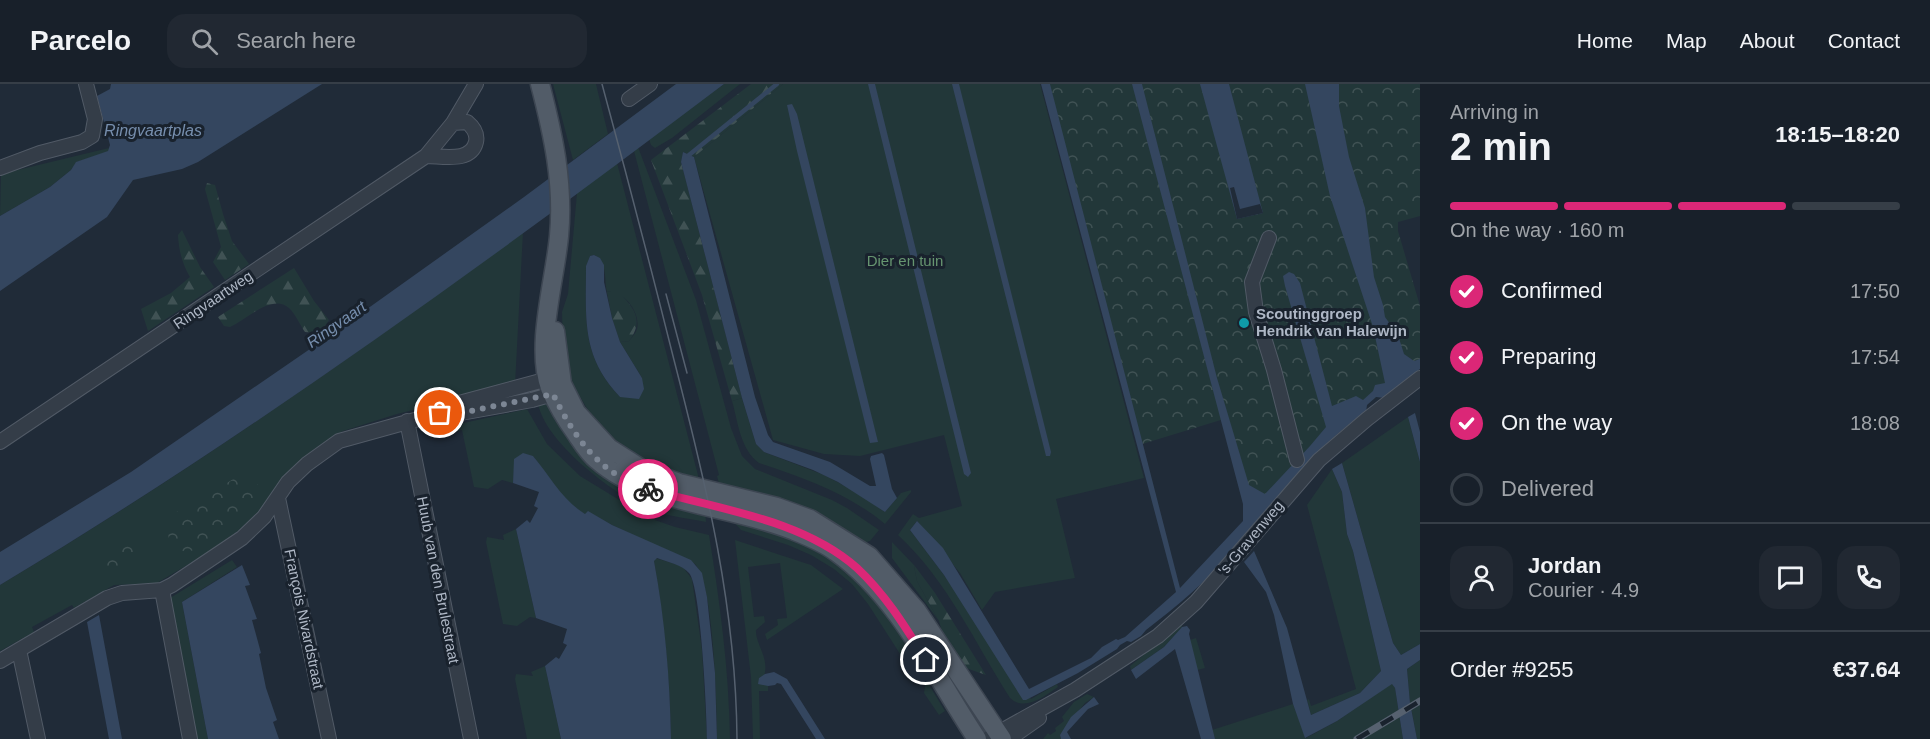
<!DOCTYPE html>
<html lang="en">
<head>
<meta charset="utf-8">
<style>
  body { margin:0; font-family:Helvetica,sans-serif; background:#212832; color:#f1f3f6; height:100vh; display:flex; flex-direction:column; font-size:22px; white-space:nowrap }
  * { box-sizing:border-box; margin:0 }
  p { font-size:20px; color:#9fa3a8 }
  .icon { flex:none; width:33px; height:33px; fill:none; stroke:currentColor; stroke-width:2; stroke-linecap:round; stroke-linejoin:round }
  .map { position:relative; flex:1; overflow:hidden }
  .details { display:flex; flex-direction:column; background:#18202a; width:510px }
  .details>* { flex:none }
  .pin { position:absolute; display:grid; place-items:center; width:51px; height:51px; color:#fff; margin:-26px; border:3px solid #fff; border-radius:50%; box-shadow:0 2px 6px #0007 }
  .courier { position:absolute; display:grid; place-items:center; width:60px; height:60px; margin:-30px; border:4px solid #db2777; border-radius:50%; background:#fff; color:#222; box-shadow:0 2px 8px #0007 }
  .headline em { font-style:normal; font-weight:600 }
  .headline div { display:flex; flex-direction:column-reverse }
  .headline { display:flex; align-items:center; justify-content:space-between; height:102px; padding:0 30px }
  h1 { font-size:39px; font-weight:600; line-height:45px }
  .bar { display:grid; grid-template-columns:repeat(4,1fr); gap:9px 6px; align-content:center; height:72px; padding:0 30px }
  .bar i { height:8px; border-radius:4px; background:#363e47 }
  .bar .current { background:#db2777 }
  .bar p { grid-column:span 4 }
  .line { display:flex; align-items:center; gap:15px; padding:0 30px; border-top:2px solid #363e47 }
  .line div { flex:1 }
  .round { display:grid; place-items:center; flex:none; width:63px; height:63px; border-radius:18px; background:#212832 }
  ol { padding:0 30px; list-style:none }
  li { display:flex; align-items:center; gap:18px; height:66px }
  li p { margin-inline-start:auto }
  li .icon { padding:6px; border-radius:50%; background:#db2777; color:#fff; stroke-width:4 }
  li:last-child { color:#9fa3a8 }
  li i { width:33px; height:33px; border:3px solid #363e47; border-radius:50% }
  header { display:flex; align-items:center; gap:36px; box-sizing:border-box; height:84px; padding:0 30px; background:#18202a; border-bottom:2px solid #363e47 }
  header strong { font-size:28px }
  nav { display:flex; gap:33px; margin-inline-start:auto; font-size:21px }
  .search { width:420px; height:54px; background:#212832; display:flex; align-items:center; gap:15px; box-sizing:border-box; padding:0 21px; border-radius:18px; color:#9fa3a8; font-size:22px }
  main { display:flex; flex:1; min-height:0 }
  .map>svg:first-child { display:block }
</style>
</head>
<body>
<header>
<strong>Parcelo</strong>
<div class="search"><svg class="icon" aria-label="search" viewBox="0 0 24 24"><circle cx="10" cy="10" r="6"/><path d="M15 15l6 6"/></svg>Search here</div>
<nav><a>Home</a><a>Map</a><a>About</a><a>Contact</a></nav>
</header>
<main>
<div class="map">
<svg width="1420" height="655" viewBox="0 0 1420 655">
  <defs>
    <pattern id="forest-firs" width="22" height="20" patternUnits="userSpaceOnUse" patternTransform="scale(1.5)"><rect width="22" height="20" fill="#223739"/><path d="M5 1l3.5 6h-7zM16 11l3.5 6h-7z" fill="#405254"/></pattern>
    <pattern id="park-crowns" width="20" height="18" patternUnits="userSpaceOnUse" patternTransform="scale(1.5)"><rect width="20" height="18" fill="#223739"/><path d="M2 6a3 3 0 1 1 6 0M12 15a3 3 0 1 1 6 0" fill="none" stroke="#405254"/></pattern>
  </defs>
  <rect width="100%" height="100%" fill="#202b38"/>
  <!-- green -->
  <path fill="#223739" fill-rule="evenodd" d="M553,0H596L608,50L573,76Z
    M724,0H740L672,54L655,64L651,61L649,55Z
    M783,0H1040L1144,394L1056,415L1075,494L995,508L982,526L960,489L917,437L910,446L944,491L1031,615L1057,600L1058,603C1045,612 1025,628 1010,614C975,559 947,496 898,451L913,430L919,434L962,422L944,351L860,372L824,370L773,356L694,73Z
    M638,63L696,216L731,344L742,372L755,385L832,416L847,424L879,446L870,457L863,459L720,403L717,392L719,391L634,67Z
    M109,64L108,68L77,78L71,86L50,103L0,132L1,90Z
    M617,79L700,399L628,370L599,344L574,303L563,267L562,228L568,210L577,109ZM594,171C608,179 604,195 607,208C623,206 641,228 637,245C636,249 632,253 629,257L620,258L642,294L620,313C581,272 586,235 586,183L590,172Z
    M523,148L515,301L397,330L343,347L316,364L283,394L264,424L249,439L206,470L157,499L114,501L74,524L72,521L32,543L34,548L0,567V501C181,393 353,273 523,148Z
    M742,314L756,360L764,368L824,391L860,410L885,428L901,409L911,406V408L885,440C848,409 803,394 759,379C740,365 738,338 732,317Z
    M538,319L545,320L553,325L705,426L706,438C686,434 665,432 646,424C612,409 544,357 538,319Z
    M527,325L547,360L580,392L649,434L675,443L709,451C720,519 729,586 730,655H717C717,623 714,500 695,480L612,441L588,428L586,431C562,417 549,393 533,372L515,375L513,399L502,396L488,405L474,403L462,346L452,348L450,342Z
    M1408,333L1420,378V560L1401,571L1393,559L1342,379Z
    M1332,385L1342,408L1347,450L1353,467L1381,587L1360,609L1311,631L1307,616L1309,615L1311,622L1356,605L1307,421Z
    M731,435L758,439L840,476L896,538L921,588L920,601L868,520L852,500L834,485L811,471L788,461L741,446Z
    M516,445L536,534L530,533L517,542L503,540L486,458L487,453L504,456L503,451Z
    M735,456L811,481L843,505L767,556L765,550L778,541L777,535L787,534L780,479L748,483L754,533L764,532L765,538L756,546C755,560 770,574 764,592L759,594L768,602V607H759L760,655H753L751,593Z
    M892,458L914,481L917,497L939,537L892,474Z
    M655,474L682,482L692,495L702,566L707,655H671C670,595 664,536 654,477Z
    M232,476L237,483L182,518L208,655H196L170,514Z
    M1182,540V543L1164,563L1131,586L1130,582Z
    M1196,554L1205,584L1197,586L1190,556Z
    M1420,576V655H1417L1410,619L1407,585Z
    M545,582L561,655H527L515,595L516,590L533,592L531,588Z
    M926,596L945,627L939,631L924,609Z
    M1392,599L1395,604L1403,655H1215L1212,646L1293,620L1306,654L1337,637Z
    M1087,610L1094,613L1085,619L1060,651L1061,655H1043L1048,649L1050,651L1056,647L1055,644L1064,637L1062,633L1074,618Z"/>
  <!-- forest -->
  <path fill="url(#forest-firs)" d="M751,0H783L694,73L683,68L681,78L742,314L732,317L702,211L651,76Z
    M207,99L215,101L223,130L232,157L249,180L225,196L213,178L221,163L205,105Z
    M182,146L200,183L214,203L148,247L141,225L171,209L190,193C182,179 179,167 178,151Z
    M294,184L314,217L329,236C322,247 318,249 305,248C300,241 295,229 289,224C272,209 246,236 230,243L224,242L218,233Z
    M607,208H618C635,224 644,237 629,257L620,258L612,234Z
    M914,481L935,509L986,591L966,584L946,561L939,537L917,497Z"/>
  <!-- park -->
  <path fill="url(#park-crowns)" d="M1044,0H1420V132L1398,138V147L1420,222V280L1335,344L1260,422L1247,409L1224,335L1139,361Z
    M237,393L252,394L258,401C259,407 259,413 255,419C246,434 207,467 188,467C167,468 163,443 173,430Z
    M132,454C142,456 144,460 144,470L139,475L98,489L93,482C101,471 118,457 132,454Z"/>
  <!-- water -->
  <path fill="#34465f" d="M111,0H322L198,78L182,85L133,96L107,133L0,207V132L50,103L71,86L76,78L108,67L110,61L97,12L110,5Z
    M676,0H724C489,177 252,350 0,501V468L131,388L339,245L524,113Z
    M868,0H875L971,389L968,393L964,390Z
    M952,0H959L1051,368L1050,372H1046L1044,364Z
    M1041,0H1050L1180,504L1243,437V420L1132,0H1142L1217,294L1249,401L1265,410L1310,362L1326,343L1285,202L1283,192L1289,188L1294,190L1300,199L1332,322L1356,312L1363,316L1373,307L1375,301L1385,299L1373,243L1330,112L1305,0H1339V22L1349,73L1365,124L1374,193L1383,221L1385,233L1398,251L1404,270L1414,277L1420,275V285L1385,314L1376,313L1367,321L1366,328C1311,365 1273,420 1230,470C1205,499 1176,523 1146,546L1141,552L1131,558L1127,557L1120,561L1117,565L1078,589L1026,616H1023L944,491L910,446L917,437L943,464L1029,605L1091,574L1102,563L1116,555L1118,556L1125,553L1176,508Z
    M1200,0H1229L1263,129L1237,135Z
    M792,20L797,30L878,358L870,359L797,67L787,21Z
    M683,68L694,73L755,313L768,351L773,358L830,378L870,402H876L870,375L871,372L882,369L884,371L892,405L897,414L885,428L838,398L813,386L764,368L756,360L742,314L681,78Z
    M594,171L600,174L604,181V198L612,234L620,258L642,294L644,305L639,315L620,313C581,272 586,235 586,182L590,172Z
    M1415,329L1420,348V378L1408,333Z
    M523,369L533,372C550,392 562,416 585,430L588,427L612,441L691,476L702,489L707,513L715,589L717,655H707C707,632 701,502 689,489C682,481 668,478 657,474L654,477C665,536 670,595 671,655H561L545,582L556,573L559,575L567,561L563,559L567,545L536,534L516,445L527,436L530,439L538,424L534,422L539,408L513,399L514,375Z
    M1342,379L1393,559L1401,571L1420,560V576L1407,585L1410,619L1417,655H1403L1395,604L1392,600L1337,637L1305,654L1293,620L1274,531L1266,508L1244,478L1254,467L1287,544L1311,631L1360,609L1381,587L1353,467L1347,450L1342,408L1332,385Z
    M242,481L250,501L245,502L257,535L252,536L261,569L259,570L266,604L277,636L273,638L279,655H208L182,518Z
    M99,531L122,655H109L87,538Z
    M1187,542L1190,546L1189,550L1215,655H1201L1175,565L1136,595L1131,586L1164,563L1182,543Z
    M774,588L787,595L825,655H816L781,600L777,599L775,601L768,602L758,600L759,594L765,590Z
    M1094,613L1099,620L1088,625L1067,648L1071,655H1061L1060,651L1071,633Z"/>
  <!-- pier -->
  <path fill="#202b38" d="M1234,103L1240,125L1260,120L1263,129L1237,135L1230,104Z"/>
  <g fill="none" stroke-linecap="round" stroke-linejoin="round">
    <!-- stream -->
    <path stroke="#34465f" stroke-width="4.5" d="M689,71L777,0"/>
    <defs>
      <path id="minor" d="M629,15L650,0
        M453,39L476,0
        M0,84L40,69L82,58L92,52L95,35L86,0
        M1269,154L1252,198L1256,228L1274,286L1297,376
        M407,337L471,655
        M0,358L426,72L453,39L467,38C473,43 478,49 476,58C471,79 443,72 426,72
        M278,414L329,655
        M162,506L190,655
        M19,566L38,655
        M0,577L107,514L122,509L162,506L172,501L242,454L264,433L288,398L307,380L339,357L440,329L459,319L548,295L562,300L553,310L532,316L461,329H440
        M987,655L1075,606L1158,552L1196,518L1319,376L1367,335L1420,294
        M1009,655L1039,634"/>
      <path id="major" d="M540,0C553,50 564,99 559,152C555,196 535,262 550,304C557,321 567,337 577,351C583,360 589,370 597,376C649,421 729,421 792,446C807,452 823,458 836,468C899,513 935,592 977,655
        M555,247L562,300L576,328L609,364L642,385L679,399L777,423L810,435L869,472L917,527L1002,655"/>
    </defs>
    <!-- minor casing -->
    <use href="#minor" stroke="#515a66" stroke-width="16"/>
    <!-- major casing -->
    <use href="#major" stroke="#3d4652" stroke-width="21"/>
    <!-- minor -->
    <use href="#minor" stroke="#343d48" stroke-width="14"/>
    <!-- major -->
    <use href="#major" stroke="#525c68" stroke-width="18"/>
    <!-- tram -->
    <path stroke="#56616f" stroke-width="1.5" d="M602,0C627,92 651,184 674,276C707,404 736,523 737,655
      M666,210L687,289"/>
    <defs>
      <path id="rail" d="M1357,655L1420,617"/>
    </defs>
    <!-- rail casing -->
    <use href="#rail" stroke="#56616f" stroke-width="7"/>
    <!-- rail -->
    <use href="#rail" stroke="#19222d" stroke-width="4.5" stroke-dasharray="14" stroke-linecap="butt"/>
  </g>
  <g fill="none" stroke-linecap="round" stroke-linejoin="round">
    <!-- done -->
    <path stroke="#7c8694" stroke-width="6" stroke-dasharray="0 10.8" d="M440,329H461L553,310C574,353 600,391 648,405"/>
    <!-- route -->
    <path stroke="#db2777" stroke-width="8" d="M648,405C717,425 802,435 857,484C886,511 906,544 926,576"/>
  </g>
  <!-- markers -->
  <circle fill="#0f9aa8" stroke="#19222d" stroke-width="2" cx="1244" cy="239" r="6"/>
  <g text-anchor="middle" stroke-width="6" stroke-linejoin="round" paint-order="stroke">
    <!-- park labels -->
    <g font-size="15" fill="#669570" stroke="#19222d">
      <text x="905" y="182">Dier en tuin</text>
    </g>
    <!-- street labels -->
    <g font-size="15" fill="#aeb7c5" stroke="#19222d">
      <text transform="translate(213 216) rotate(-34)" y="5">Ringvaartweg</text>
      <text transform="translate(1251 454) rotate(-50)" y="5">'s-Gravenweg</text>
      <text transform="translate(438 496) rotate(79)" y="5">Huub van den Brulestraat</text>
      <text transform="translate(304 535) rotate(78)" y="5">François Nivardstraat</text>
    </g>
    <!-- poi labels -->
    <g font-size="15" font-weight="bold" fill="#aeb7c5" stroke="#19222d" text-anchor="start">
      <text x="1256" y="235">Scoutinggroep<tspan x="1256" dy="17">Hendrik van Halewijn</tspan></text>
    </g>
    <!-- water labels -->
    <g font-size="16" font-style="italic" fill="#768ead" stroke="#19222d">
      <text x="153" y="52">Ringvaartplas</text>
      <text transform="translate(336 240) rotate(-35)" y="6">Ringvaart</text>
    </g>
  </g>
</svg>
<div class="pin" style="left:440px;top:329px;background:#ea580c"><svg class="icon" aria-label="bag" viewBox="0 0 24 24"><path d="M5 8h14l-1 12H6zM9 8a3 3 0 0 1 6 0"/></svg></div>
<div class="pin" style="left:926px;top:576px;background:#1f2937"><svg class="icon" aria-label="home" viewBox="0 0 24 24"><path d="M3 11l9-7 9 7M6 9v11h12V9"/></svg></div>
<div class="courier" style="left:648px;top:405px"><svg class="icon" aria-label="bike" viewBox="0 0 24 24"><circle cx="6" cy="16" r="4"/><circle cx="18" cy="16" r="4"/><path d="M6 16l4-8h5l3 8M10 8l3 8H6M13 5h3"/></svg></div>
</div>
<section class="details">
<div class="headline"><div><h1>2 min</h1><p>Arriving in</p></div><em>18:15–18:20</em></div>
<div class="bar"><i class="current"></i><i class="current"></i><i class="current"></i><i></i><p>On the way · 160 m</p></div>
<ol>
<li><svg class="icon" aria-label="check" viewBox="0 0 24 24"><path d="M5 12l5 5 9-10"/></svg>Confirmed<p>17:50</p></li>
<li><svg class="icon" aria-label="check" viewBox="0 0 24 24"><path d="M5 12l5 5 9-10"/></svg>Preparing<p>17:54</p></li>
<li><svg class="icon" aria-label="check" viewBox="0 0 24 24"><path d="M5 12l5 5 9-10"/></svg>On the way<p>18:08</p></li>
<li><i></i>Delivered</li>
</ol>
<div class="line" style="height:108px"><a class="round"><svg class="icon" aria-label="person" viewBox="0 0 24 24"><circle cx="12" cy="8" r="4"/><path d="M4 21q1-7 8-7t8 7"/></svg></a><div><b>Jordan</b><p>Courier · 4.9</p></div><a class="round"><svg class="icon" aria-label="chat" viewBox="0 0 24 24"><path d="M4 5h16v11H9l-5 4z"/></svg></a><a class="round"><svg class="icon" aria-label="phone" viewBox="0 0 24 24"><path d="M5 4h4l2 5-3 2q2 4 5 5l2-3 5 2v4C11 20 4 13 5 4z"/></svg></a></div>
<div class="line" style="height:78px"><div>Order #9255</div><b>€37.64</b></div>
</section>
</main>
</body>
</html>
